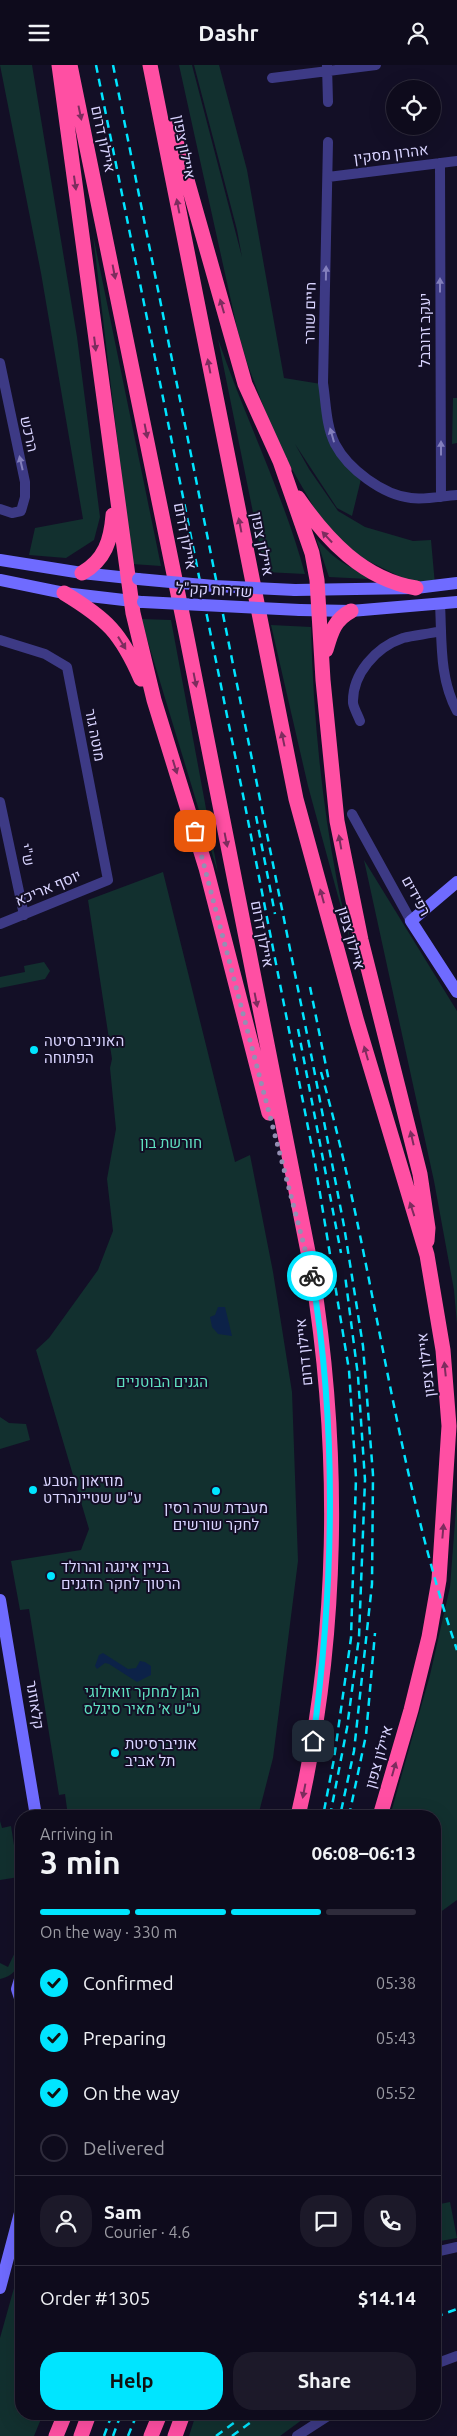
<!DOCTYPE html>
<html lang="en">
<head>
<meta charset="utf-8">
<style>
  body { margin:0; font-family:Ubuntu,Heebo,sans-serif; background:#1c1929; color:#f1f3f6; height:100vh; display:flex; flex-direction:column; font-size:19px; white-space:nowrap }
  * { box-sizing:border-box; margin:0 }
  p { font-size:16px; color:#9b9ba3 }
  .icon { flex:none; width:28px; height:28px; fill:none; stroke:currentColor; stroke-width:2; stroke-linecap:round; stroke-linejoin:round }
  .map { position:relative; flex:1; overflow:hidden }
  .sheet { position:absolute; left:15px; top:1745px; width:426px; height:610px; display:flex; flex-direction:column; background:#0e0b1c; border-radius:20px; box-shadow:0 5px 20px #0002,0 0 0 1px #2e2b3b }
  .sheet>* { flex:none }
  .buttons { position:absolute; left:386px; top:15px; display:grid; gap:10px }
  .buttons a { display:grid; place-items:center; width:55px; height:55px; border-radius:50%; background:#0e0b1c; box-shadow:0 5px 20px #0002,0 0 0 1px #2e2b3b; font-size:25px }
  .pin { position:absolute; display:grid; place-items:center; width:42px; height:42px; color:#fff; margin:-21px; border-radius:10px; box-shadow:0 2px 8px #0006 }
  .courier { position:absolute; display:grid; place-items:center; width:50px; height:50px; margin:-25px; border:4px solid #00e5ff; border-radius:50%; background:#fff; color:#222; box-shadow:0 1px 6px #0007 }
  .summary em { font-style:normal; font-weight:700 }
  .summary div { display:flex; flex-direction:column-reverse }
  .summary { display:flex; align-items:center; justify-content:space-between; height:85px; padding:0 25px }
  h1 { font-size:32px; font-weight:700; line-height:38px }
  .bar { display:grid; grid-template-columns:repeat(4,1fr); gap:8px 5px; align-content:center; height:60px; padding:0 25px }
  .bar i { height:6px; border-radius:4px; background:#2e2b3b }
  .bar .on { background:#00e5ff }
  .bar p { grid-column:span 4 }
  .line { display:flex; align-items:center; gap:12px; padding:0 25px; border-top:1px solid #2e2b3b }
  .line div { flex:1 }
  .round { display:grid; place-items:center; flex:none; width:52px; height:52px; border-radius:20px; background:#1c1929 }
  ol { padding:0 25px; list-style:none }
  li { display:flex; align-items:center; gap:15px; height:55px }
  li p { margin-inline-start:auto }
  li .icon { padding:5px; border-radius:50%; background:#00e5ff; color:#111; stroke-width:4 }
  li:last-child { color:#9b9ba3 }
  li i { width:28px; height:28px; border:2px solid #2e2b3b; border-radius:50% }
  .cta { display:flex; gap:10px; margin-top:auto; padding:10px 25px }
  .cta a { flex:1; height:58px; border-radius:20px; background:#00e5ff; color:#111; font-size:20px; font-weight:700; line-height:58px; text-align:center }
  .cta a+a { background:#1c1929; color:#f1f3f6 }
  header { display:flex; justify-content:space-between; align-items:center; height:65px; padding:0 25px; background:#0e0b1c; font-size:22px; font-weight:700 }
  .map>svg:first-child { display:block }
</style>
</head>
<body>
<header><svg class="icon" aria-label="menu" viewBox="0 0 24 24"><path d="M4 6h16M4 12h16M4 18h16"/></svg>Dashr<svg class="icon" aria-label="person" viewBox="0 0 24 24"><circle cx="12" cy="8" r="4"/><path d="M4 21q1-7 8-7t8 7"/></svg></header>
<div class="map">
<svg width="457" height="2371" viewBox="0 0 457 2371">
  <rect width="100%" height="100%" fill="#130f26"/>
  <!-- green -->
  <path fill="#12302f" d="M0,0H32L77,272L100,452L94,475L66,493L29,490L35,463L83,454L41,208Z
    M179,0H192L242,192L237,165L194,0H219L247,105L284,313L321,319L328,362L361,414L352,451L337,443L295,379L309,404L338,446L365,462L413,476L431,475L435,520H417L362,493L327,465L278,380L247,298L237,263Z
    M93,170L161,501L132,499Z
    M218,274C245,353 283,428 305,509L265,507Z
    M453,333H457V378L452,379Z
    M316,473C331,491 344,501 367,509L369,514L329,512Z
    M141,554L171,555L218,808Z
    M271,560L311,562C313,647 321,732 337,816C344,852 354,887 363,923L308,721Z
    M364,795L457,946V1259L454,1225L434,1116Z
    M163,807L235,1097L250,1090L273,1207L292,1327L298,1496L273,1693L258,1751H68L65,1729L59,1730L29,1544L20,1545L11,1496L81,1485L89,1464L36,1285L49,1273L98,1205L113,1166L107,1114L116,1064L110,1003L112,994L88,835Z
    M44,897L50,906L45,914L0,923V912L25,907L24,901Z
    M0,1352L9,1358L26,1359L30,1375L0,1384Z
    M457,1431V1835L435,1851V1751H390L430,1610L450,1522Z
    M0,1756L2,1763L11,1761L19,1812L0,1815Z
    M21,1875C21,1892 21,1910 0,1914V1898L8,1902Z
    M450,2137L457,2173L435,2177V2140Z
    M21,2198V2349H43L34,2371H0V2273Z
    M196,2349H310L280,2371H189Z"/>
  <!-- water -->
  <path fill="#0c2248" d="M218,1242H225L232,1271L218,1269L212,1262L210,1252L215,1250Z
    M103,1588L128,1604L136,1603L140,1596L145,1597L151,1601V1610L137,1617L109,1599L105,1598L97,1604L95,1601L99,1590Z"/>
  <g fill="none" stroke-linecap="round" stroke-linejoin="round">
    <!-- street -->
    <path stroke="#3d3a85" stroke-width="10" d="M327,1L328,37
      M272,13L376,0
      M328,77L323,318C326,338 326,361 335,379C348,404 383,430 411,433C426,435 442,431 457,430
      M440,98L441,432
      M328,112L457,96
      M0,298L25,417V432L21,446L12,448L0,444
      M440,539C442,575 439,613 457,646
      M0,575L45,589L67,602L108,815L0,859
      M360,656C358,650 354,644 353,638C352,609 376,582 403,573C415,570 429,569 441,566
      M0,737L24,850
      M352,749L411,856
      M435,2187L457,2182
      M435,2299L457,2291
      M297,2371L331,2349"/>
    <!-- secondary -->
    <path stroke="#6f6bff" stroke-width="12" d="M0,495L82,508L138,514
      M0,515L64,528L141,537
      M295,525L416,523L457,518
      M300,545L351,546L457,537
      M457,817L411,856L457,927
      M0,1535L36,1751
      M21,1911L17,1924L21,1936
      M0,2223L21,2144"/>
    <!-- highway -->
    <path stroke="#ff4fa3" stroke-width="15" d="M59,0L133,548L154,635L206,803L269,1048
      M70,0L186,568L312,1207C341,1387 339,1574 298,1751
      M150,0L296,734L357,957L427,1190L443,1285L449,1361L439,1515L429,1572L411,1645L380,1751
      M172,62L245,319L284,405
      M280,396L312,488L317,515L323,615L337,756L361,875L420,1109L428,1163L427,1176
      M298,433C327,475 363,514 416,523
      M82,508C105,495 111,475 113,450
      M64,528C107,554 121,568 141,614
      M326,585C331,568 334,555 351,546
      M56,2371L65,2349
      M81,2371L89,2349
      M151,2371L160,2349
      M175,2371L183,2349"/>
    <!-- rail -->
    <path stroke="#00e5ff" stroke-width="2.5" stroke-dasharray="8 6" stroke-linecap="butt" d="M96,0L243,730L315,1098L349,1305L356,1413L351,1573L334,1694L323,1751
      M113,0L312,994L344,1161L363,1281L373,1410L372,1519L354,1686L340,1751
      M256,751L275,849
      M310,922L329,1016
      M298,964L341,1188
      M321,1007C375,1198 393,1397 457,1585
      M330,1751L347,1663L359,1572L365,1415L358,1311L345,1210
      M349,1751L366,1670L375,1568
      M435,2252L457,2244
      M104,2371L112,2349
      M113,2371L121,2349
      M128,2371L137,2349
      M216,2371L246,2349
      M232,2371L262,2349"/>
    <!-- secondary-bridge -->
    <path stroke="#6f6bff" stroke-width="12" d="M138,514L214,521L295,525
      M143,537L300,545"/>
  </g>
  <!-- one-way arrows -->
  <defs><path id="oneway-solid" d="M-6-.8H1V-3.2L6.5 0L1 3.2V.8H-6Z" transform="scale(1.25)"/></defs>
  <g fill="#7d2c5e">
    <use href="#oneway-solid" transform="translate(80 48) rotate(78)"/>
    <use href="#oneway-solid" transform="translate(75 118) rotate(82)"/>
    <use href="#oneway-solid" transform="translate(178 141) rotate(-101)"/>
    <use href="#oneway-solid" transform="translate(114 207) rotate(79)"/>
    <use href="#oneway-solid" transform="translate(222 241) rotate(-106)"/>
    <use href="#oneway-solid" transform="translate(95 279) rotate(83)"/>
    <use href="#oneway-solid" transform="translate(209 301) rotate(-101)"/>
    <use href="#oneway-solid" transform="translate(146 366) rotate(79)"/>
    <use href="#oneway-solid" transform="translate(240 460) rotate(-101)"/>
    <use href="#oneway-solid" transform="translate(327 472) rotate(-133)"/>
    <use href="#oneway-solid" transform="translate(122 578) rotate(58)"/>
    <use href="#oneway-solid" transform="translate(195 615) rotate(79)"/>
    <use href="#oneway-solid" transform="translate(283 674) rotate(-102)"/>
    <use href="#oneway-solid" transform="translate(175 702) rotate(73)"/>
    <use href="#oneway-solid" transform="translate(226 775) rotate(79)"/>
    <use href="#oneway-solid" transform="translate(340 777) rotate(-100)"/>
    <use href="#oneway-solid" transform="translate(322 831) rotate(-105)"/>
    <use href="#oneway-solid" transform="translate(256 935) rotate(79)"/>
    <use href="#oneway-solid" transform="translate(366 988) rotate(-106)"/>
    <use href="#oneway-solid" transform="translate(412 1073) rotate(-103)"/>
    <use href="#oneway-solid" transform="translate(412 1144) rotate(-108)"/>
    <use href="#oneway-solid" transform="translate(445 1304) rotate(-96)"/>
    <use href="#oneway-solid" transform="translate(443 1466) rotate(-85)"/>
    <use href="#oneway-solid" transform="translate(394 1704) rotate(-74)"/>
    <use href="#oneway-solid" transform="translate(304 1726) rotate(101)"/>
  </g>
  <g fill="#837fbc">
    <use href="#oneway-solid" transform="translate(326 208) rotate(-89)"/>
    <use href="#oneway-solid" transform="translate(440 220) rotate(-90)"/>
    <use href="#oneway-solid" transform="translate(332 370) rotate(-106)"/>
    <use href="#oneway-solid" transform="translate(441 383) rotate(-90)"/>
    <use href="#oneway-solid" transform="translate(21 398) rotate(-103)"/>
  </g>
  <g fill="none" stroke-linecap="round" stroke-linejoin="round">
    <!-- done -->
    <path stroke="#948fb3" stroke-width="5" stroke-dasharray="0 9" d="M195,766L312,1211"/>
    <!-- route -->
    <path stroke="#00e5ff" stroke-width="6" d="M312,1211C338,1366 334,1521 313,1676"/>
  </g>
  <!-- markers -->
  <g fill="#00e5ff" stroke="#130f26" stroke-width="2">
    <circle cx="34" cy="985" r="5"/>
    <circle cx="33" cy="1425" r="5"/>
    <circle cx="216" cy="1426" r="5"/>
    <circle cx="51" cy="1511" r="5"/>
    <circle cx="115" cy="1688" r="5"/>
  </g>
  <g text-anchor="middle" stroke-width="4" stroke-linejoin="round" paint-order="stroke">
    <!-- street labels -->
    <g font-size="15" fill="#d9d4ff" stroke="#130f26">
      <text transform="translate(103 74) rotate(78)" y="5">איילון דרום</text>
      <text transform="translate(184 82) rotate(79)" y="5">איילון צפון</text>
      <text transform="translate(391 89) rotate(-7)" y="5">אהרון מסקין</text>
      <text transform="translate(310 248) rotate(-89)" y="5">חיים שורר</text>
      <text transform="translate(425 265) rotate(-90)" y="5">יעקב זרובבל</text>
      <text transform="translate(29 369) rotate(77)" y="5">הרכש</text>
      <text transform="translate(185 471) rotate(79)" y="5">איילון דרום</text>
      <text transform="translate(262 479) rotate(79)" y="5">איילון צפון</text>
      <text transform="translate(214 525) rotate(3)" y="5">שדרות קק"ל</text>
      <text transform="translate(95 670) rotate(79)" y="5">מוטה גור</text>
      <text transform="translate(27 790) rotate(78)" y="5">ש"י</text>
      <text transform="translate(48 823) rotate(-23)" y="5">יוסף אריכא</text>
      <text transform="translate(416 831) rotate(61)" y="5">רפידים</text>
      <text transform="translate(262 869) rotate(79)" y="5">איילון דרום</text>
      <text transform="translate(351 873) rotate(74)" y="5">איילון צפון</text>
      <text transform="translate(304 1287) rotate(-96)" y="5">איילון דרום</text>
      <text transform="translate(426 1300) rotate(-97)" y="5">איילון צפון</text>
      <text transform="translate(35 1640) rotate(81)" y="5">קלאוזנר</text>
      <text transform="translate(379 1692) rotate(-74)" y="5">איילון צפון</text>
    </g>
    <!-- poi labels -->
    <g font-size="15" fill="#d9d4ff" stroke="#130f26" text-anchor="start">
      <text x="44" y="981">האוניברסיטה<tspan x="44" dy="17">הפתוחה</tspan></text>
      <text x="43" y="1421">מוזיאון הטבע<tspan x="43" dy="17">ע"ש שטיינהרדט</tspan></text>
      <text x="216" y="1448" text-anchor="middle">מעבדת שרה רסין<tspan x="216" dy="17">לחקר שורשים</tspan></text>
      <text x="61" y="1507">בניין אינגה והרולד<tspan x="61" dy="17">הרטוך לחקר הדגנים</tspan></text>
      <text x="125" y="1684">אוניברסיטת<tspan x="125" dy="17">תל אביב</tspan></text>
    </g>
    <!-- park labels -->
    <g font-size="15" fill="#5fe0c0" stroke="#130f26">
      <text x="171" y="1083">חורשת בון</text>
      <text x="162" y="1322">הגנים הבוטניים</text>
      <text x="142" y="1632">הגן למחקר זואולוגי<tspan x="142" dy="17">ע"ש א׳ מאיר סיגלס</tspan></text>
    </g>
  </g>
</svg>
<div class="buttons">
<a><svg class="icon" aria-label="locate" viewBox="0 0 24 24"><circle cx="12" cy="12" r="6"/><path d="M12 2v4M12 18v4M2 12h4M18 12h4"/></svg></a>
</div>
<div class="pin" style="left:195px;top:766px;background:#ea580c"><svg class="icon" aria-label="bag" viewBox="0 0 24 24"><path d="M5 8h14l-1 12H6zM9 8a3 3 0 0 1 6 0"/></svg></div>
<div class="pin" style="left:313px;top:1676px;background:#1f2937"><svg class="icon" aria-label="home" viewBox="0 0 24 24"><path d="M3 11l9-7 9 7M6 9v11h12V9"/></svg></div>
<div class="courier" style="left:312px;top:1211px"><svg class="icon" aria-label="bike" viewBox="0 0 24 24"><circle cx="6" cy="16" r="4"/><circle cx="18" cy="16" r="4"/><path d="M6 16l4-8h5l3 8M10 8l3 8H6M13 5h3"/></svg></div>
<section class="sheet">
<div class="summary"><div><h1>3 min</h1><p>Arriving in</p></div><em>06:08–06:13</em></div>
<div class="bar"><i class="on"></i><i class="on"></i><i class="on"></i><i></i><p>On the way · 330 m</p></div>
<ol>
<li><svg class="icon" aria-label="check" viewBox="0 0 24 24"><path d="M5 12l5 5 9-10"/></svg>Confirmed<p>05:38</p></li>
<li><svg class="icon" aria-label="check" viewBox="0 0 24 24"><path d="M5 12l5 5 9-10"/></svg>Preparing<p>05:43</p></li>
<li><svg class="icon" aria-label="check" viewBox="0 0 24 24"><path d="M5 12l5 5 9-10"/></svg>On the way<p>05:52</p></li>
<li><i></i>Delivered</li>
</ol>
<div class="line" style="height:90px"><a class="round"><svg class="icon" aria-label="person" viewBox="0 0 24 24"><circle cx="12" cy="8" r="4"/><path d="M4 21q1-7 8-7t8 7"/></svg></a><div><b>Sam</b><p>Courier · 4.6</p></div><a class="round"><svg class="icon" aria-label="chat" viewBox="0 0 24 24"><path d="M4 5h16v11H9l-5 4z"/></svg></a><a class="round"><svg class="icon" aria-label="phone" viewBox="0 0 24 24"><path d="M5 4h4l2 5-3 2q2 4 5 5l2-3 5 2v4C11 20 4 13 5 4z"/></svg></a></div>
<div class="line" style="height:65px"><div>Order #1305</div><b>$14.14</b></div>
<div class="cta"><a>Help</a><a>Share</a></div>
</section>
</div>
</body>
</html>
